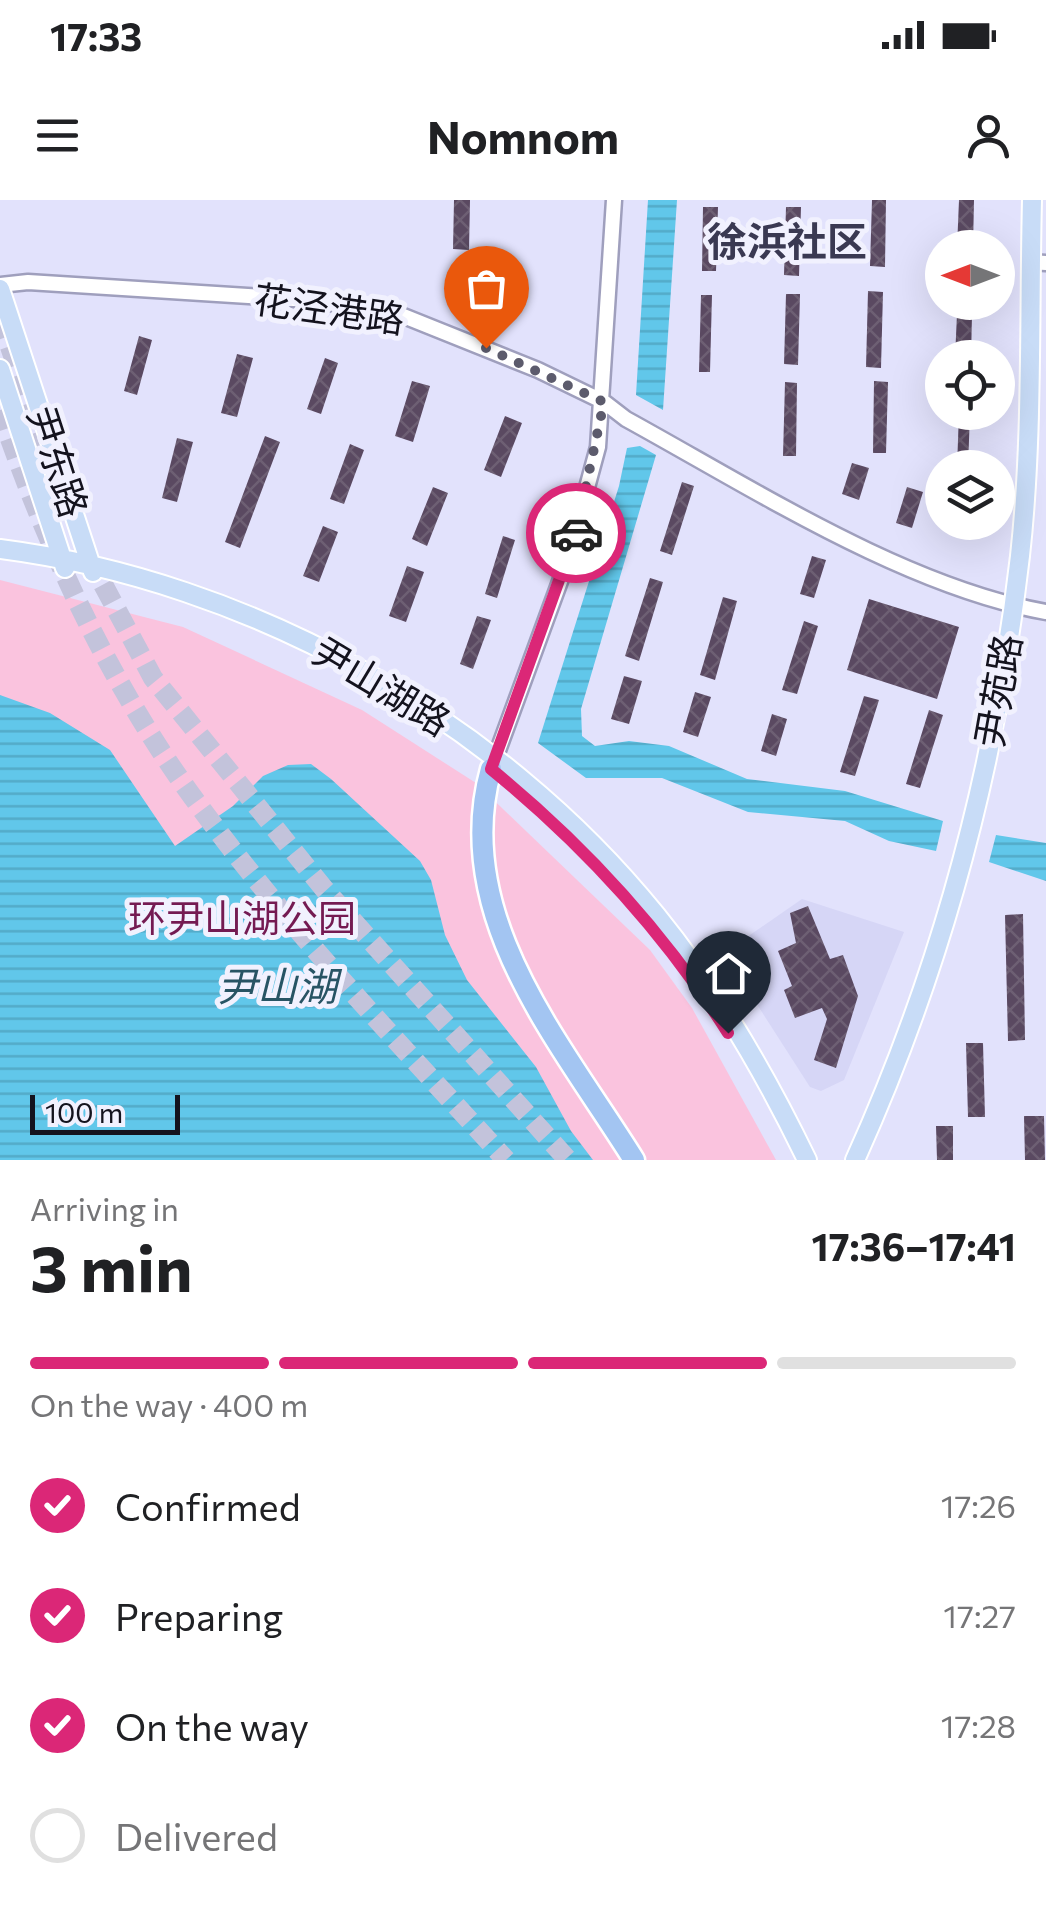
<!DOCTYPE html>
<html lang="en">
<head>
<meta charset="utf-8">
<style>
  body { margin:0; font-family:Commissioner,"Noto Sans SC",sans-serif; background:#f6f6f6; color:#202124; height:100vh; display:flex; flex-direction:column; font-size:38px; white-space:nowrap }
  * { box-sizing:border-box; margin:0 }
  p { font-size:32px; color:#757577 }
  .icon { flex:none; width:55px; height:55px; fill:none; stroke:currentColor; stroke-width:2; stroke-linecap:round; stroke-linejoin:round }
  .map { position:relative; height:960px; overflow:hidden }
  .sheet { display:flex; flex-direction:column; background:#fff; flex:1 }
  .sheet>* { flex:none }
  .needle { width:65px; rotate:270deg }
  .fabs { position:absolute; left:925px; top:30px; display:grid; gap:20px }
  .fabs a { display:grid; place-items:center; width:90px; height:90px; border-radius:50%; background:#fff; box-shadow:0 10px 40px #0002; font-size:50px }
  .scale { position:absolute; left:30px; bottom:25px; width:150px; box-sizing:border-box; padding-left:10px; border:5px solid #14131e; border-top:0; font-size:28px; line-height:35px; white-space:nowrap; color:#14131e; -webkit-text-stroke:8px #f1f1fe; paint-order:stroke }
  .pin { position:absolute; display:grid; place-items:center; width:85px; height:85px; color:#fff; margin:-102px -42px; border-radius:50% 50% 50% 0; rotate:-45deg; box-shadow:0 0 10px #0007 }
  .pin .icon { rotate:45deg }
  .courier { position:absolute; display:grid; place-items:center; width:100px; height:100px; margin:-50px; border:8px solid #db2777; border-radius:50%; background:#fff; color:#222; box-shadow:0 2px 12px #0007 }
  .head em { font-style:normal; font-weight:700 }
  .head div { display:flex; flex-direction:column-reverse }
  .head { display:flex; align-items:center; justify-content:space-between; height:170px; padding:0 30px }
  h1 { font-size:65px; font-weight:700; line-height:75px }
  .bar { display:grid; grid-template-columns:repeat(4,1fr); gap:15px 10px; align-content:center; height:120px; padding:0 30px }
  .bar i { height:12px; border-radius:8px; background:#e0e0e0 }
  .bar .selected { background:#db2777 }
  .bar p { grid-column:span 4 }
  ol { padding:0 30px; list-style:none }
  li { display:flex; align-items:center; gap:30px; height:110px }
  li p { margin-inline-start:auto }
  li .icon { padding:10px; border-radius:50%; background:#db2777; color:#fff; stroke-width:4 }
  li:last-child { color:#757577 }
  li i { width:55px; height:55px; border:5px solid #e0e0e0; border-radius:50% }
  .status { display:flex; justify-content:space-between; align-items:center; height:70px; padding:0 50px; background:#fff; direction:ltr }
  .status svg { height:28px; fill:currentColor }
  header { display:flex; justify-content:space-between; align-items:center; height:130px; padding:0 30px; background:#fff; font-size:45px; font-weight:700 }
  .map>svg:first-child { display:block }
</style>
</head>
<body>
<div class="status"><b>17:33</b><svg viewBox="0 0 49 12"><path d="M0 12V9h3v3zM5 12V6h3v6zM10 12V3h3v9zM15 12V0h3v12zM26 1h20v11H26zM47 4h2v5h-2z"/></svg></div>
<header><svg class="icon" aria-label="menu" viewBox="0 0 24 24"><path d="M4 6h16M4 12h16M4 18h16"/></svg>Nomnom<svg class="icon" aria-label="person" viewBox="0 0 24 24"><circle cx="12" cy="8" r="4"/><path d="M4 21q1-7 8-7t8 7"/></svg></header>
<div class="map">
<svg width="1046" height="960" viewBox="0 0 1046 960">
  <defs>
    <pattern id="water-rules" width="6" height="5" patternUnits="userSpaceOnUse" patternTransform="scale(2.5)"><rect width="6" height="5" fill="#61c7ea"/><path d="M0 2.5h6" fill="none" stroke="#53aac8"/></pattern>
    <pattern id="building-cross-hatch" width="8" height="8" patternUnits="userSpaceOnUse" patternTransform="scale(2.5)"><rect width="8" height="8" fill="#5a4961"/><path d="M0 0l8 8M0 8l8-8" fill="none" stroke="#6d5f73"/></pattern>
  </defs>
  <rect width="100%" height="100%" fill="#e2e2fc"/>
  <!-- built -->
  <path fill="#d6d6f6" d="M802,699L904,732L844,880L821,891L810,887L724,753Z"/>
  <!-- park -->
  <path fill="#fac3de" d="M0,380L183,427L362,510L476,583L650,750L692,808L776,960H0Z"/>
  <!-- water -->
  <path fill="url(#water-rules)" d="M648,0H677L663,210L636,195Z
    M640,246L656,255L581,509L582,536L595,546L629,541L669,546L747,579L845,591L943,621L936,651L889,641L845,621L748,612L662,578H586L538,543L619,286L627,248Z
    M0,495L50,513L110,550L175,646L233,606L263,576L288,565L311,564L331,579L420,661L431,680L445,735L467,780L536,867L571,931L593,960H0Z
    M996,635L1046,643V681L989,662Z"/>
  <!-- building -->
  <path fill="url(#building-cross-hatch)" d="M454,0H470L469,50L453,49Z
    M872,0H886L885,67L870,66Z
    M959,0H974L973,48H957Z
    M703,7H718L716,71H702Z
    M786,7H801L799,76L784,75Z
    M868,91L883,92L881,168L866,167Z
    M786,94H800L798,165L784,164Z
    M701,95H712L710,172H699Z
    M957,114L972,115L971,158H955Z
    M139,136L152,140L137,195L124,191Z
    M237,154L253,158L237,217L221,213Z
    M325,158L338,163L321,214L307,209Z
    M412,181L430,186L413,242L395,236Z
    M874,181L888,182L886,253H873Z
    M785,182L797,183L796,256H783Z
    M959,212H970L968,268H957Z
    M505,216L522,223L501,277L484,270Z
    M265,236L280,242L240,348L225,342Z
    M177,238L193,242L177,302L162,298Z
    M350,244L364,250L344,304L330,299Z
    M852,263L869,268L859,300L842,294Z
    M682,282L694,286L672,355L660,351Z
    M433,287L448,293L427,346L412,339Z
    M907,287L923,292L912,328L896,323Z
    M323,326L338,332L319,382L303,376Z
    M503,336L515,340L497,398L485,394Z
    M812,356L826,360L814,398L800,394Z
    M407,366L424,372L406,422L389,416Z
    M650,378L663,382L639,461L625,456Z
    M723,397L737,401L715,480L700,475Z
    M869,399L959,427L937,499L847,470Z
    M477,416L491,420L473,469L460,464Z
    M804,421L818,426L797,494L782,490Z
    M624,476L642,481L629,524L611,519Z
    M695,492L711,497L698,537L683,532Z
    M864,496L879,500L855,576L840,572Z
    M929,510L943,515L920,588L906,584Z
    M772,514L787,519L776,556L761,551Z
    M808,706L830,759L843,755L858,796L836,868L814,860L827,819L822,808L795,818L784,790L792,786L778,751L796,743L790,713Z
    M1023,714L1025,840L1008,841L1005,715Z
    M966,843H983L985,917H968Z
    M1024,916H1044L1045,960H1025Z
    M936,926H953V960H937Z"/>
  <g fill="none" stroke-linecap="round" stroke-linejoin="round">
    <!-- highway-tunnel -->
    <path stroke="#c3c3db" stroke-width="20" stroke-dasharray="20 10" stroke-linecap="butt" d="M0,118L61,294
      M0,210C47,348 110,485 197,603C290,730 400,844 506,960
      M89,358L153,478L325,690L568,960"/>
    <defs>
      <path id="minor" d="M1030,62L1046,63
        M0,85L28,82L310,100L396,113L538,170L604,202L626,219C752,288 905,387 1046,412
        M493,564L566,365L598,247L614,0"/>
      <path id="major" d="M0,89L93,372
        M0,169L65,368
        M0,349C249,381 498,519 656,715C717,790 765,873 807,960
        M855,960C942,768 996,565 1020,356C1033,239 1029,118 1032,0"/>
      <path id="highway" d="M491,569C450,716 561,843 634,960"/>
    </defs>
    <!-- minor casing -->
    <use href="#minor" stroke="#9f9fbd" stroke-width="19"/>
    <!-- major casing -->
    <use href="#major" stroke="#fff" stroke-width="22"/>
    <!-- highway casing -->
    <use href="#highway" stroke="#fff" stroke-width="25"/>
    <!-- minor -->
    <use href="#minor" stroke="#fff" stroke-width="14"/>
    <!-- major -->
    <use href="#major" stroke="#c8dcf7" stroke-width="18"/>
    <!-- highway -->
    <use href="#highway" stroke="#a3c5f2" stroke-width="20"/>
  </g>
  <g fill="none" stroke-linecap="round" stroke-linejoin="round">
    <!-- done -->
    <path stroke="#5c5b6c" stroke-width="10" stroke-dasharray="0 18" d="M486,148L604,202L576,333"/>
    <!-- route -->
    <path stroke="#db2777" stroke-width="12" d="M576,333L491,569C584,645 664,732 728,833"/>
  </g>
  <g text-anchor="middle" stroke-width="10" stroke-linejoin="round" paint-order="stroke">
    <!-- street labels -->
    <g font-size="38" fill="#14131e" stroke="#f1f1fe">
      <text transform="translate(329 110) rotate(8)" y="13">花泾港路</text>
      <text transform="translate(57 262) rotate(72)" y="13">尹东路</text>
      <text transform="translate(381 487) rotate(31)" y="13">尹山湖路</text>
      <text transform="translate(999 491) rotate(-80)" y="13">尹苑路</text>
    </g>
    <!-- park labels -->
    <g font-size="38" fill="#741a52" stroke="#f1f1fe">
      <text x="242" y="732">环尹山湖公园</text>
    </g>
    <!-- neighbourhood labels -->
    <g font-size="40" font-weight="bold" fill="#3a3952" stroke="#f1f1fe">
      <text x="787" y="56">徐浜社区</text>
    </g>
    <!-- water labels -->
    <g font-size="40" font-style="italic" fill="#285464" stroke="#f1f1fe">
      <text x="277" y="801">尹山湖</text>
    </g>
  </g>
</svg>
<div class="fabs">
<a><svg class="needle" viewBox="-14 -14 28 28"><path d="M0-13l5 13h-10z" fill="#e53935"/><path d="M0 13l5-13h-10z" fill="#757577"/></svg></a>
<a><svg class="icon" aria-label="locate" viewBox="0 0 24 24"><circle cx="12" cy="12" r="6"/><path d="M12 2v4M12 18v4M2 12h4M18 12h4"/></svg></a>
<a><svg class="icon" aria-label="layers" viewBox="0 0 24 24"><path d="M12 4l9 5-9 5-9-5zM3 14l9 5 9-5"/></svg></a>
</div>
<div class="scale">100 m</div>
<div class="pin" style="left:486px;top:148px;background:#ea580c"><svg class="icon" aria-label="bag" viewBox="0 0 24 24"><path d="M5 8h14l-1 12H6zM9 8a3 3 0 0 1 6 0"/></svg></div>
<div class="pin" style="left:728px;top:833px;background:#1f2937"><svg class="icon" aria-label="home" viewBox="0 0 24 24"><path d="M3 11l9-7 9 7M6 9v11h12V9"/></svg></div>
<div class="courier" style="left:576px;top:333px"><svg class="icon" aria-label="car" viewBox="0 0 24 24"><path d="M5 17H2v-5l4-1 3-4h7l3 4 3 1v5h-3M9 17h6M6 11h13"/><circle cx="7" cy="17" r="2"/><circle cx="17" cy="17" r="2"/></svg></div>
</div>
<section class="sheet">
<div class="head"><div><h1>3 min</h1><p>Arriving in</p></div><em>17:36–17:41</em></div>
<div class="bar"><i class="selected"></i><i class="selected"></i><i class="selected"></i><i></i><p>On the way · 400 m</p></div>
<ol>
<li><svg class="icon" aria-label="check" viewBox="0 0 24 24"><path d="M5 12l5 5 9-10"/></svg>Confirmed<p>17:26</p></li>
<li><svg class="icon" aria-label="check" viewBox="0 0 24 24"><path d="M5 12l5 5 9-10"/></svg>Preparing<p>17:27</p></li>
<li><svg class="icon" aria-label="check" viewBox="0 0 24 24"><path d="M5 12l5 5 9-10"/></svg>On the way<p>17:28</p></li>
<li><i></i>Delivered</li>
</ol>
</section>
</body>
</html>
